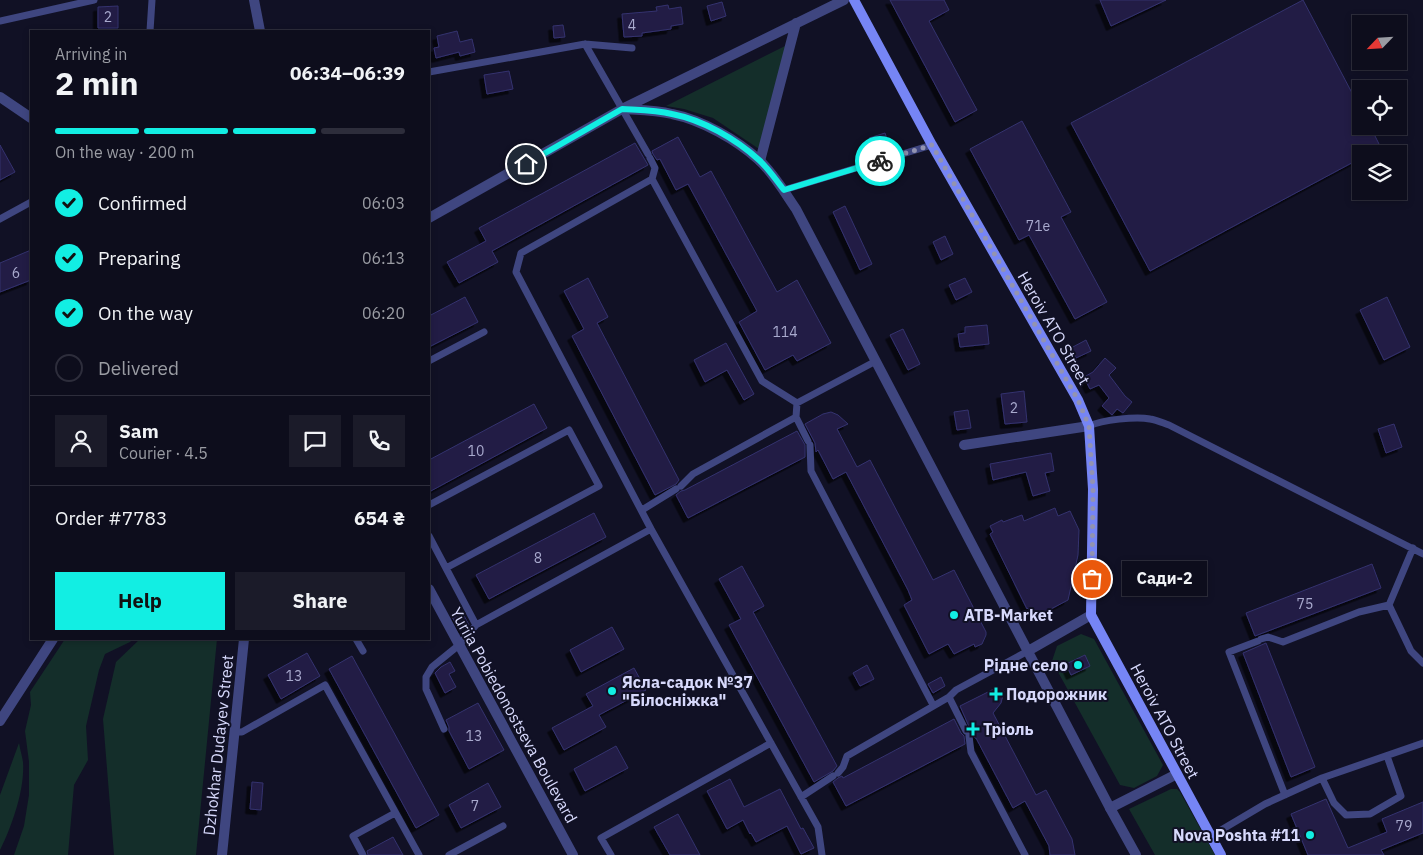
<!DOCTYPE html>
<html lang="en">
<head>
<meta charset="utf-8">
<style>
  body { margin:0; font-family:"IBM Plex Sans",sans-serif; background:#1b1b29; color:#f1f3f6; height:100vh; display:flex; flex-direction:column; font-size:19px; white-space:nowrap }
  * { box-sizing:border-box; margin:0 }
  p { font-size:16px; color:#9a9ca3 }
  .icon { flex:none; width:28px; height:28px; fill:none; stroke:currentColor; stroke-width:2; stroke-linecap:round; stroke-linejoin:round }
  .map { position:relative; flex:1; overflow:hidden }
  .details { position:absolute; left:30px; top:30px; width:400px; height:610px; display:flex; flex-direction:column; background:#0d0d1c; border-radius:0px; box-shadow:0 2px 8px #0003,0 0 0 1px #2d2d3b }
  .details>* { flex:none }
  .needle { width:32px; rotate:245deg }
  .tools { position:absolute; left:1352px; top:15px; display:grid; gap:10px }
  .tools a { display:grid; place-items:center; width:55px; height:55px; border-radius:0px; background:#0d0d1c; box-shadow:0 2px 8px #0003,0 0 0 1px #2d2d3b; font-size:25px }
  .pin { position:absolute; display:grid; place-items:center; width:42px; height:42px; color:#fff; margin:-21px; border:2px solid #fff; border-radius:50%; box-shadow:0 1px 5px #0007 }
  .courier { position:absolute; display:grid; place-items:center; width:50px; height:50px; margin:-25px; border:4px solid #12eee3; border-radius:50%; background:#fff; color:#222; box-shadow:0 1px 6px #0007 }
  .bubble { position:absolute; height:35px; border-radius:0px; background:#0d0d1c; box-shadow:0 2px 8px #0003,0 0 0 1px #2d2d3b; font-size:16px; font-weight:800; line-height:35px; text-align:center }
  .summary em { font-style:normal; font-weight:800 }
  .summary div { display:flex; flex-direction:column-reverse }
  .summary { display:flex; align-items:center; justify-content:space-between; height:85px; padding:0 25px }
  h1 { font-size:32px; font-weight:800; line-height:38px }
  .bar { display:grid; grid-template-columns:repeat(4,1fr); gap:8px 5px; align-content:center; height:60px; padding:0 25px }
  .bar i { height:6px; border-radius:4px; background:#2d2d3b }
  .bar .on { background:#12eee3 }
  .bar p { grid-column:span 4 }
  .line { display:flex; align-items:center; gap:12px; padding:0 25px; border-top:1px solid #2d2d3b }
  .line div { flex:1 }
  .round { display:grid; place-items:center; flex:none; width:52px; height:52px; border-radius:0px; background:#1b1b29 }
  ol { padding:0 25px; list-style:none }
  li { display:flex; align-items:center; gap:15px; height:55px }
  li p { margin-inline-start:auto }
  li .icon { padding:5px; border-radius:50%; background:#12eee3; color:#111; stroke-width:4 }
  li:last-child { color:#9a9ca3 }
  li i { width:28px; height:28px; border:2px solid #2d2d3b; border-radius:50% }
  .cta { display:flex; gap:10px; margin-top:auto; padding:10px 25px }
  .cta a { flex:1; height:58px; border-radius:0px; background:#12eee3; color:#111; font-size:20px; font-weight:800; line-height:58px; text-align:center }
  .cta a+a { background:#1b1b29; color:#f1f3f6 }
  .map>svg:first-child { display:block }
</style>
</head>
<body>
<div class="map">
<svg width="1423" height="855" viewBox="0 0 1423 855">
  <defs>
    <filter id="shadow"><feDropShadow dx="-4.5" dy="4.5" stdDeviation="0" flood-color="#0009"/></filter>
  </defs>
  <rect width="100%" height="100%" fill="#111125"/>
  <!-- green -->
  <path fill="#142e2a" d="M793,42L762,151L713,118L684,109L666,106Z
    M1081,634L1094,639L1163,765L1157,776L1134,788L1120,785L1052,661L1057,646Z
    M65,639H133L130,642L105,654L99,670L86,726L88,760L74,785L68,855H14L24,826L29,795V762L25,731L31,705L30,692Z
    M140,639H217L196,855H114L103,719L116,662Z
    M19,743C20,749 22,756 23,762C25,789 12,826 0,850V795Z
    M1171,789H1177L1180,792L1215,855H1155L1129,809Z"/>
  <!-- building -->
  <path fill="#201e44" stroke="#35326f" filter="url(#shadow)" d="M890,0H944L949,10L929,21L977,110L955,122Z
    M1100,0H1166L1111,26Z
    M1303,0L1361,110V126H1370L1381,148L1370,154H1361V158L1150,271L1071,123Z
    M722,2L726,16L711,21L707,6Z
    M668,5L669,9L681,7L683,24L671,26V29L642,33V36L624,37L622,14L657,11L656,7Z
    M118,6V28H98V7Z
    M563,25L565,37L554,38L553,26Z
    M457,31L460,42L472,39L475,52L460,56L459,52L436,58L434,48L439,47L437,36Z
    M509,71L513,89L487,94L484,75Z
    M1022,121L1071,212L1061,217L1107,302L1075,319L1029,235L1019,240L970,149Z
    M885,133L890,148L874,153L869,138Z
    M678,137L700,177L711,171L777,292L797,280L831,343L797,361L793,355L765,370L739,322L757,311L688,184L676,190L660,159L657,160L653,154L652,151Z
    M635,143L648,165L492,251L498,262L459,283L447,262L486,241L479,228Z
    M0,145L15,172L0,180Z
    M845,206L872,264L860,270L833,212Z
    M945,236L953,254L941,260L933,242Z
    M31,250V280L0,292V263Z
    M588,278L608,317L597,323L679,480L676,484L655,495L572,336L584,329L564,291Z
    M965,278L972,292L956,300L949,285Z
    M465,297L478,322L429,347V316Z
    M1387,297L1410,347L1384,360L1360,310Z
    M987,325L989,344L960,347L958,334L965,333V327Z
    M903,329L920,364L908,370L890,335Z
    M1086,340L1091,351L1076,358L1071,348Z
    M726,343L754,394L744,400L727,370L705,382L694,360Z
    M1105,358L1116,368L1109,375L1125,396L1132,402L1123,413L1117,409L1112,415L1102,406L1109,398L1099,385L1090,389L1084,377L1093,372Z
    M1024,391L1027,422L1005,424L1001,394Z
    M534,404L547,428L429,492V460Z
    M968,410L971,428L957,430L954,412Z
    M831,412L838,415L848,424L837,429L857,467L870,460L933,580L954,570L986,632V635L982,644L975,647L974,644L954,654L948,644L929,654L904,605L912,600L908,590L846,472L833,479L818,450L816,452L815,443L805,424L823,414Z
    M1394,424L1402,447L1386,453L1378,429Z
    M797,431L805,445V457L688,518L676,495L681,491L685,490Z
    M1051,453L1054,471L1045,473L1050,491L1033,496L1026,472L993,480L990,464Z
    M1055,508L1058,516L1070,511L1079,530L1078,555L1068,600L1034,618L1028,608L1027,609L990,534L993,532L990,526L1002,520L1003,522L1022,515L1024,521Z
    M594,513L606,537L489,599L476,575Z
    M1372,564L1381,588L1255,636L1246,613Z
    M742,566L764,606L753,612L837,766L833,771L814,782L729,625L741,619L719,579Z
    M462,612L469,625L460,631L452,617Z
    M612,627L624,649L581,672L570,650Z
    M1266,643L1315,767L1291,777L1243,653Z
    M307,653L320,676L281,699L268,675Z
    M1085,655L1090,666L1071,675L1066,664Z
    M352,656L439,815L416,828L329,669Z
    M450,662L455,671L449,674L456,687L445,693L435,673L441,667Z
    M867,665L874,679L860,686L853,673Z
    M634,668L646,690L599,715L606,727L564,750L552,728L593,706L586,694Z
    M941,677L945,686L933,693L928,684Z
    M994,689L997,694L1004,691L1001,703L993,713L1036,795L1046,790L1072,839L1075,855H1050L1049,846L1025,801L1013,808L976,738H975L973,733L971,731L960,706Z
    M478,703L504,750L469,769L449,731V727L446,720Z
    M954,719L961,733L964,736L965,744L846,806L833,782L838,778L842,776L843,778Z
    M616,746L628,768L585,791L574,769Z
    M730,779L744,807L780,789L801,829L803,828L814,848L801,854L787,826L756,842L751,833L750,834L743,820L727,829L707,791Z
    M252,782L263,783L261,810L250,809Z
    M488,783L501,807L461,828L449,805Z
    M1326,799L1348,848L1387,832L1382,819L1423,802V833L1381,850L1384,855H1308L1291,814Z
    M678,814L700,855H670L654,827Z
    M393,837L403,855H368L367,851Z"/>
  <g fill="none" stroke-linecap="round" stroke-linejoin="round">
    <!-- service -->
    <path stroke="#3f4680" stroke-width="7" d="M0,21L94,0
      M150,31L152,0
      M585,44L648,154
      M429,72L585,44L632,48
      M650,158L655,168L652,179
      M784,190L932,145
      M0,219L31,202
      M429,361L484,332
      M797,403L762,381L652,179L521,253L516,272L651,529L818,827L822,855
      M797,403L876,361
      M797,403L796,417L808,441
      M1089,426C1102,420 1136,416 1150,419C1157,420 1163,423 1169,425L1423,554
      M810,445L811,471L933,705
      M681,486L693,474L796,417
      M429,505L569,430L599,486L446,568
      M642,510L676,489
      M429,536L476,625
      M1413,548L1389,605L1411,651L1423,663
      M356,639L363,651
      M1261,639L1268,637L1283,642L1359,612L1389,605
      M1258,641L1229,652L1285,795
      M949,697L966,731
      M444,729L426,689V677L432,667L459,645L476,625L651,529
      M235,732H242L325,685L419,855
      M969,736L971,752L1025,855
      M838,773L843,767L847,756L949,697L956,690L1028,651
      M1322,778L1334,803L1346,815L1370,814L1401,796L1387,756
      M801,797L833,776
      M1211,836L1265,804L1322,778L1423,743
      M363,855L353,836L395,813
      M449,855L503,826
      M611,855L601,838L771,743"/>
    <!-- pedestrian -->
    <path stroke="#3f4680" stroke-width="10" d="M429,589L573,855"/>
    <!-- minor -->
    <path stroke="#3f4680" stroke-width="10" d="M254,0L260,31
      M0,97L31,118
      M622,109L844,0
      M760,161L796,23
      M964,445L1089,426
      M1110,808L1177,774
      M222,855L244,639"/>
    <!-- tertiary -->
    <path stroke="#3f4680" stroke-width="10" d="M429,218L622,109C639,110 656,110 672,114C702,120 737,140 759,160C774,174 785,193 796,209L1110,808L1136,855
      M1028,651L1091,615
      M0,721L53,639"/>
    <!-- secondary -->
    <path stroke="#7685f5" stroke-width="10" d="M854,0L932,145L1078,400L1089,426L1093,489L1091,615L1221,855"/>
  </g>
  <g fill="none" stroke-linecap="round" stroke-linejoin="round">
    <!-- done -->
    <path stroke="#9293b1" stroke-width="5" stroke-dasharray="0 9" d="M880,161L932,145L1078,400L1089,426L1093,489L1092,579"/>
    <!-- route -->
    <path stroke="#12eee3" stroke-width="6" d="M526,164L622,109C639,110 656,110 672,114C703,120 736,139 759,160C768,168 776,180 784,190L880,161"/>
  </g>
  <!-- markers -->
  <g fill="#12eee3" stroke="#111125" stroke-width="2">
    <circle cx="954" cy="615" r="5"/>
    <circle cx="1078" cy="665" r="5"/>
    <circle cx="612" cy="691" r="5"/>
    <path d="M993.5 686.5h5v5h5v5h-5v5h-5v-5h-5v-5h5z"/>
    <path d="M970.5 721.5h5v5h5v5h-5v5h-5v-5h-5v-5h5z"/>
    <circle cx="1310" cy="835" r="5"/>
  </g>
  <g text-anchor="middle" stroke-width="4" stroke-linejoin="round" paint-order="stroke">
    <!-- number labels -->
    <g font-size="14" fill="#a9aace">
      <text x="108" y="22">2</text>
      <text x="632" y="30">4</text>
      <text x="1038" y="231">71е</text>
      <text x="16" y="278">6</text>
      <text x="785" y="337">114</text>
      <text x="1014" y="413">2</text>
      <text x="476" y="456">10</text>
      <text x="538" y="563">8</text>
      <text x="1305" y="609">75</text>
      <text x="294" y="681">13</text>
      <text x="474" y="741">13</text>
      <text x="475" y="811">7</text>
      <text x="1404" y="831">79</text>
    </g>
    <!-- street labels -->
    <g font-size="16" fill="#d7d9fc" stroke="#111125">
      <text transform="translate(1054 328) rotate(60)" y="6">Heroiv ATO Street</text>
      <text transform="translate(514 715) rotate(61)" y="6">Yuriia Pobiedonostseva Boulevard</text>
      <text transform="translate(1165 721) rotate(62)" y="6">Heroiv ATO Street</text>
      <text transform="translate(218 745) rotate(-84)" y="6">Dzhokhar Dudayev Street</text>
    </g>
    <!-- poi labels -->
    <g font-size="16" font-weight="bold" fill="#d7d9fc" stroke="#111125" text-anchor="start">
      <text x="964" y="621">ATB-Market</text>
      <text x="1068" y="671" text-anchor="end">Рідне село</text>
      <text x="622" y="688">Ясла-садок №37<tspan x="622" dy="18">"Білосніжка"</tspan></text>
      <text x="1006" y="700">Подорожник</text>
      <text x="983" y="735">Тріоль</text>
      <text x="1300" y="841" text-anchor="end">Nova Poshta #11</text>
    </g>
  </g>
</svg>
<div class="tools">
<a><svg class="needle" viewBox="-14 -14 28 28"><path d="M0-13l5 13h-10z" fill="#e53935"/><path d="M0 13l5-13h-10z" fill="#9a9ca3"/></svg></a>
<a><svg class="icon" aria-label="locate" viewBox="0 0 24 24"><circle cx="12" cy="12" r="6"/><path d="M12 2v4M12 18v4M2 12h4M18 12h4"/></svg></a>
<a><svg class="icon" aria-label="layers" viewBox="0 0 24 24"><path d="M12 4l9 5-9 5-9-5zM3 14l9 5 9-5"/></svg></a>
</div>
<div class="pin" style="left:1092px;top:579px;background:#ea580c"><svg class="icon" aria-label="bag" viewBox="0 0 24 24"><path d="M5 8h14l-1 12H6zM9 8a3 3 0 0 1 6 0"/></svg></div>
<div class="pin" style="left:526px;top:164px;background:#1f2937"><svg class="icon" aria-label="home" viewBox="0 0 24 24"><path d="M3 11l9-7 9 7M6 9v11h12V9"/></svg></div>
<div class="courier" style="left:880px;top:161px"><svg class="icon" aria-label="bike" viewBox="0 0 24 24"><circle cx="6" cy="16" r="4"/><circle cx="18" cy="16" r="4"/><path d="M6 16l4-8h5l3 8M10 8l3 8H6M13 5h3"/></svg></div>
<div class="bubble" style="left:1122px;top:561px;width:85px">Сади-2</div>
<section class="details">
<div class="summary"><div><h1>2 min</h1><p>Arriving in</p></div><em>06:34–06:39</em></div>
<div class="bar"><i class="on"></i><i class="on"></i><i class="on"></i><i></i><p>On the way · 200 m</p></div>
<ol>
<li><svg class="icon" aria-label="check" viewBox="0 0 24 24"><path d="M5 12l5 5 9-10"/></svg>Confirmed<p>06:03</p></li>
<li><svg class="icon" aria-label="check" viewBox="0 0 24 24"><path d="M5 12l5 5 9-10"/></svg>Preparing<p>06:13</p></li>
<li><svg class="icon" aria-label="check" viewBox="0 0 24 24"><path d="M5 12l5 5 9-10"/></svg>On the way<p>06:20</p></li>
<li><i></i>Delivered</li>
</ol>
<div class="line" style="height:90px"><a class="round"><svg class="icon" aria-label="person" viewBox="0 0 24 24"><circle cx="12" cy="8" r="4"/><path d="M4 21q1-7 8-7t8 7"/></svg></a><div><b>Sam</b><p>Courier · 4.5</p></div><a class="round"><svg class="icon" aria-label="chat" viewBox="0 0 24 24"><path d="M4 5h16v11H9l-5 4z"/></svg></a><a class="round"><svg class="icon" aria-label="phone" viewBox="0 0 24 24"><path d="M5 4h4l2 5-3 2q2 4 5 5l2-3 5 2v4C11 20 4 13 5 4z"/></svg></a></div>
<div class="line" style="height:65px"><div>Order #7783</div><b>654 ₴</b></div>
<div class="cta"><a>Help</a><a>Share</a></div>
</section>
</div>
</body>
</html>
